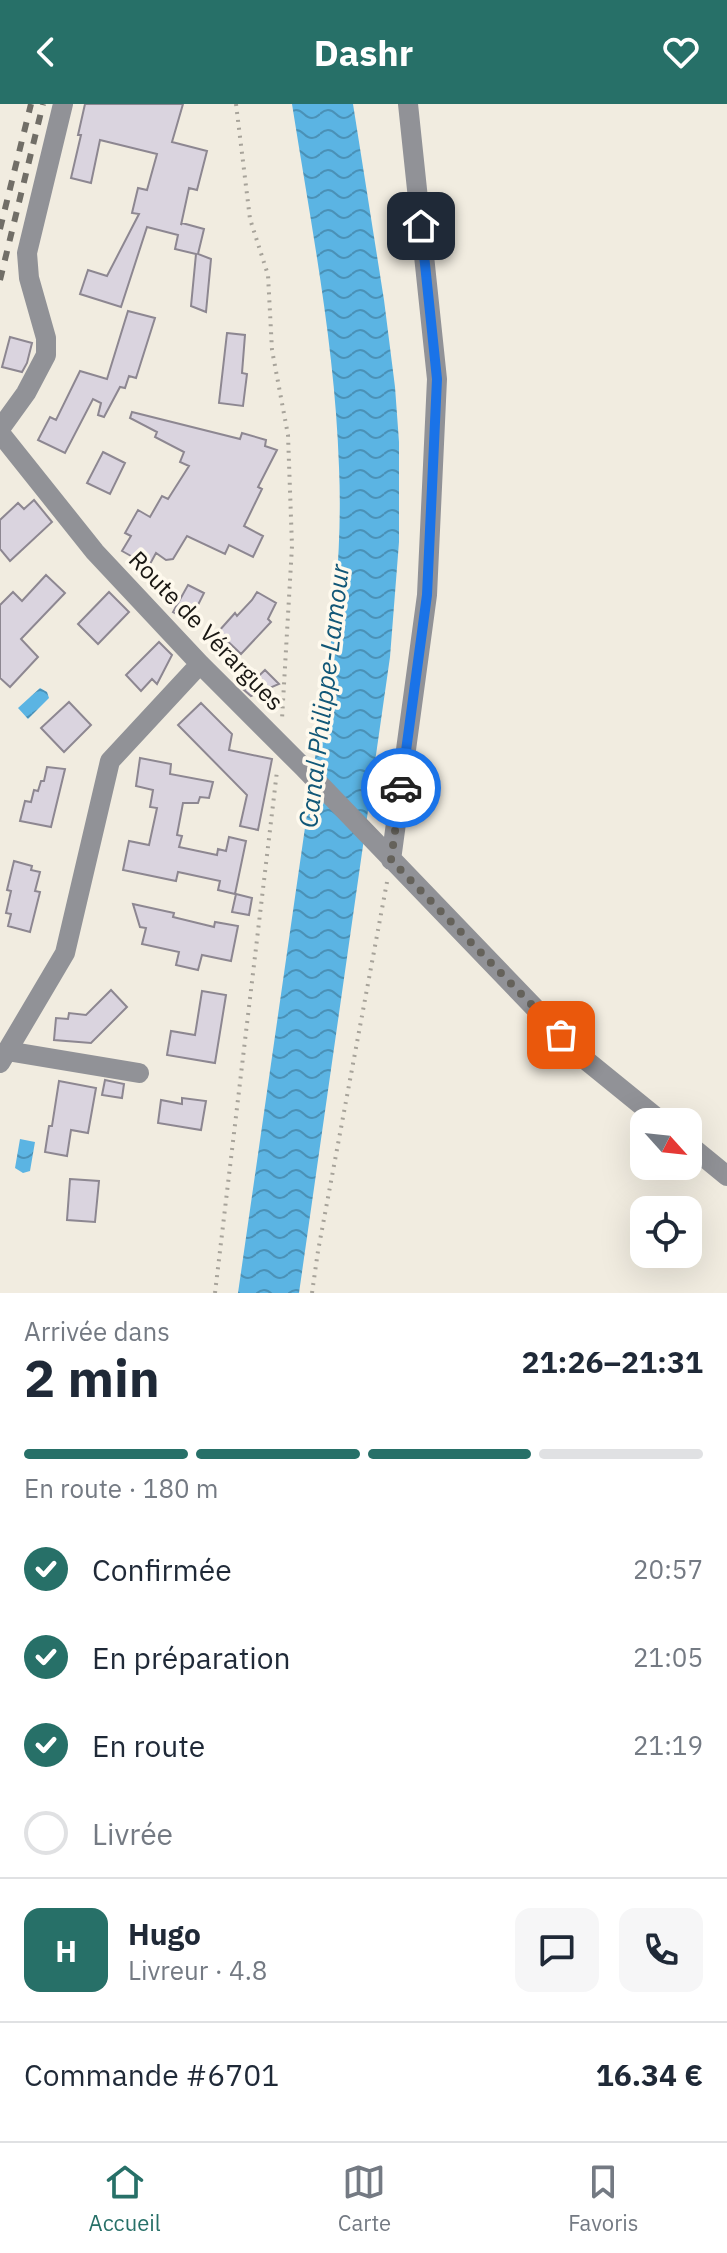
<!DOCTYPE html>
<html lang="fr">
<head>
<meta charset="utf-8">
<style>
  body { margin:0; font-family:"IBM Plex Sans",sans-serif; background:#f6f6f7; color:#1f2937; height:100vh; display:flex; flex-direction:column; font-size:30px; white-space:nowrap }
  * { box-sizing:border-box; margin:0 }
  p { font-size:26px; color:#747a83 }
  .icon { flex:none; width:44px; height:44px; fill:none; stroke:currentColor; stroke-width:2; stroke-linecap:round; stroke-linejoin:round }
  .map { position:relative; height:1189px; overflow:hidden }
  .details { display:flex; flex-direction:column; background:#fff; flex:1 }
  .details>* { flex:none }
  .needle { width:52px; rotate:117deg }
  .fabs { position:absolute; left:630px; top:1004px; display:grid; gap:16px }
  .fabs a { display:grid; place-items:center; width:72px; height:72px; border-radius:16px; background:#fff; box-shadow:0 8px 32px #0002; font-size:40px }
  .pin { position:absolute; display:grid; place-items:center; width:68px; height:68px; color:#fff; margin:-34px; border-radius:16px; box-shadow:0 4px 12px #0006 }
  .courier { position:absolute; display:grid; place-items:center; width:80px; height:80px; margin:-40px; border:6px solid #1a73e8; border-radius:50%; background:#fff; color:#222; box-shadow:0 2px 10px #0007 }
  .headline em { font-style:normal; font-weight:700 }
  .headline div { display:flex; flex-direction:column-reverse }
  .headline { display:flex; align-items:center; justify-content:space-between; height:136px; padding:0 24px }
  h1 { font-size:52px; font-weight:700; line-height:60px }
  .bar { display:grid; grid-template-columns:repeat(4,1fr); gap:12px 8px; align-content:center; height:96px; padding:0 24px }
  .bar i { height:10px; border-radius:6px; background:#e0e1e3 }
  .bar .selected { background:#277068 }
  .bar p { grid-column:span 4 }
  .line { display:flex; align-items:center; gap:20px; padding:0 24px; border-top:2px solid #e0e1e3 }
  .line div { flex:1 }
  .round { display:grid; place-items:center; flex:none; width:84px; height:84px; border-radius:16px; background:#f6f6f7 }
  ol { padding:0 24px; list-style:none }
  li { display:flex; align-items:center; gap:24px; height:88px }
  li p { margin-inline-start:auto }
  li .icon { padding:8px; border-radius:50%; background:#277068; color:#fff; stroke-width:4 }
  li:last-child { color:#747a83 }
  li i { width:44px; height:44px; border:4px solid #e0e1e3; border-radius:50% }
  header { display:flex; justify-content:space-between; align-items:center; height:104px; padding:0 24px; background:#277068; color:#fff; font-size:36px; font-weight:700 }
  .dock { display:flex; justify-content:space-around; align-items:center; height:112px; border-top:2px solid #e0e1e3; background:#fff; font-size:22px; color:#747a83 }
  .dock a { display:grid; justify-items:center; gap:4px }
  .dock .selected { color:#277068 }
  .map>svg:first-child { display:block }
</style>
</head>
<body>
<header><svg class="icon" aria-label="back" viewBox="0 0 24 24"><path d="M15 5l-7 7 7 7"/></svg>Dashr<svg class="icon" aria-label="heart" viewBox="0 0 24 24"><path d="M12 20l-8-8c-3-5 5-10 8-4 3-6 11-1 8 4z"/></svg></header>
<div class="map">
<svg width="727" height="1189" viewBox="0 0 727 1189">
  <defs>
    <pattern id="water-waves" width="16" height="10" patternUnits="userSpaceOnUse" patternTransform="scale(2)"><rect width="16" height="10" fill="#5bb4e3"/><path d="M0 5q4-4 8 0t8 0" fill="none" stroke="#4a91b7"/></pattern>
  </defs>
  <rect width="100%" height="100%" fill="#f1ece0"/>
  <!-- water -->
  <path fill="url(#water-waves)" d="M292,0H353L384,196L395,283L399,338V438L390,553L299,1189H238L328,564C336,498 342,431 339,363C335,241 311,121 292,0Z
    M40,584L47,588L49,594L28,615L18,604Z
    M20,1035L35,1038L30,1067L23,1069L15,1064Z"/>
  <!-- building -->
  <path fill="#dad4df" stroke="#8d8791" stroke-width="2" d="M85,0H183L172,38L207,47L197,86L189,84L181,121L182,119L204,125L198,150L211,155L206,208L191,202L196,150L175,145L178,131L147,123L121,203L80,190L88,166L107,172L139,110L132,109L138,84L147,86L157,50L100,36L91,79L71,74L81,31H78Z
    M128,207L155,214L136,274L129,272L125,284L120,283L104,313L98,311L101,299L93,295L65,349L38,336L50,313L56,316L80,267L107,275Z
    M227,229L245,231L242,269L247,270L243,302L219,299Z
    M10,233L32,239L27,259L22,268L2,263Z
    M132,308L240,335L242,329L266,336L265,342L277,346L258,383L262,385L244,422L263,432L253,453L229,441L225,450L187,432L173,455L166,456L156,449L149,462L122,447L131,432L125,429L138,406L150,413L162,392L168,395L189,362L180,358L184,348L155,333L157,328L130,314Z
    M103,348L125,359L110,390L87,379Z
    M34,396L52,418L10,457L0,445V416L18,399L24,405Z
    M46,471L65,489L21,535L38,553L10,583L0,574V501L13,488L22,497Z
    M188,481L204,489L190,517L173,508Z
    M109,488L129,508L98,540L78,520Z
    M257,488L276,499L268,515L271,518L241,550L218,528L235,509L237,512L252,496Z
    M159,538L172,551L157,580L152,575L141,587L126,571Z
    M265,566L279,580L251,592L244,586Z
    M69,598L91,621L64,648L41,624Z
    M201,599L232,630L229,646L272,655L258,726L240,722L247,691L178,621Z
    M140,654L171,660L170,670L213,678L209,694L200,693L198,699H183L177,731L182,732L179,743L217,751L218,745L226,747L229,733L246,737L235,790L218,786L220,777L178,768L176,777L123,766L129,737L149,741L157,704L150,703L153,686L136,682Z
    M47,663L65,665L51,723L20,717L25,697L31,698L34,686L38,687L41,677H44Z
    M14,757L32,762L31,766L40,768L35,787L40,788L30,828L8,822L11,810L6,809L11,787L7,786Z
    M236,790L252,794L249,811L232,808Z
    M133,800L174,809L173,813L214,823L215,818L238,822L231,857L202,851L198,866L176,861L179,848L142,840L146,824L140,823Z
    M111,886L127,903L91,939L54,936L56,914L68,915L69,909L86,911Z
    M202,887L226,891L215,959L167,951L171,927L195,931Z
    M105,976L124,980L122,994L102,991Z
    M59,977L96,984L88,1029L71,1026L67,1052L45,1048L49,1022H52Z
    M182,994L206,997L201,1026L158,1019L161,996L182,1000Z
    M70,1075L99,1077L95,1118L67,1116Z"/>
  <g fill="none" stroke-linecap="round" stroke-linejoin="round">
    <!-- path -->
    <path stroke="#a7a39a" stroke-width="4" stroke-dasharray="2 6" stroke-linecap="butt" d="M236,0L250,115L268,171L272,246L288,331L292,442L282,615
      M215,1189L277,667
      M312,1189L318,1147L387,778"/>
    <!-- minor -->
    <path stroke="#919297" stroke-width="20" d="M0,325L26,289L46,251V234L29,174L27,149L63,0
      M0,329L95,448L200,560L303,663L582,953L662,1018
      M391,756L427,491L437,275L408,0
      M7,947L139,969
      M0,959L65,849L110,657L200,560
      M688,1040L727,1072"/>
    <!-- rail -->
    <path stroke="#716e67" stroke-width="6" stroke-dasharray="10 10" stroke-linecap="butt" d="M0,125L31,0
      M0,176L43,0"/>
  </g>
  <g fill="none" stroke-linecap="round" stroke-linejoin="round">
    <!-- done -->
    <path stroke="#65625b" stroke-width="8" stroke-dasharray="0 14.4" d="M401,684L391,756L561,931"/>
    <!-- route -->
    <path stroke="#1a73e8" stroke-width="10" d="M401,684L427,491L437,275L421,122"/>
  </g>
  <g text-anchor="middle" stroke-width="7" stroke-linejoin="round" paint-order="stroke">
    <!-- street labels -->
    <g font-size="24" fill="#191713" stroke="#fef9ed">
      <text transform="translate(206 527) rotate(46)" y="8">Route de Vérargues</text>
    </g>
    <!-- water labels -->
    <g font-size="26" font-style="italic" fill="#115777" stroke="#fef9ed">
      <text transform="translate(324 592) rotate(-83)" y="9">Canal Philippe-Lamour</text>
    </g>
  </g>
</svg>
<div class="fabs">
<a><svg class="needle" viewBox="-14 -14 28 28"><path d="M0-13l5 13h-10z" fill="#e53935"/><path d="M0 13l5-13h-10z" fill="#747a83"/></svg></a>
<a><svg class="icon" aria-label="locate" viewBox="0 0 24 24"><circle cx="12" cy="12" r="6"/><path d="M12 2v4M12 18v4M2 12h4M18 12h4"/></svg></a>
</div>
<div class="pin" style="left:561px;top:931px;background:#ea580c"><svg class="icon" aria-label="bag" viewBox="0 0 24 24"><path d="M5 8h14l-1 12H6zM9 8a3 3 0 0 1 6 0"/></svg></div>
<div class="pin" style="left:421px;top:122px;background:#1f2937"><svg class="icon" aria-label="home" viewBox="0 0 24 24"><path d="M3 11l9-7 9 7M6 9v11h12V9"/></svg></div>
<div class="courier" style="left:401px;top:684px"><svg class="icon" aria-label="car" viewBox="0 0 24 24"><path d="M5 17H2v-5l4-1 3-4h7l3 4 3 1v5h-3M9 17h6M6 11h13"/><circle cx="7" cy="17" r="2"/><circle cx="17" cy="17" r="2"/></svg></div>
</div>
<section class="details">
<div class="headline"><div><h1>2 min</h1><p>Arrivée dans</p></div><em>21:26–21:31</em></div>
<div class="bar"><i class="selected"></i><i class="selected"></i><i class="selected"></i><i></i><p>En route · 180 m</p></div>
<ol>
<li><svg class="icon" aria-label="check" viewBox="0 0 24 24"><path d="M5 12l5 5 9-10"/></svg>Confirmée<p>20:57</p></li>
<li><svg class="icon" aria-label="check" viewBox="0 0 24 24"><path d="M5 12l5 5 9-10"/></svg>En préparation<p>21:05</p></li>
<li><svg class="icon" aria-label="check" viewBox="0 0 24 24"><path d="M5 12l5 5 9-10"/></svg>En route<p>21:19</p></li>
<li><i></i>Livrée</li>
</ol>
<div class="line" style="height:144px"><b class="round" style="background:#277068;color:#fff">H</b><div><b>Hugo</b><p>Livreur · 4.8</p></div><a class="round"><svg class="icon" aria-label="chat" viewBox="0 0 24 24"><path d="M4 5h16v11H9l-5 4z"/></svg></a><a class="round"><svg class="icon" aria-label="phone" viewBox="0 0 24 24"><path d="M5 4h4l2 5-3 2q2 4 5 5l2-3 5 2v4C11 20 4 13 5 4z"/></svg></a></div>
<div class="line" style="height:104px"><div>Commande #6701</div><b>16.34 €</b></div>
</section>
<nav class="dock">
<a class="selected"><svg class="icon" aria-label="home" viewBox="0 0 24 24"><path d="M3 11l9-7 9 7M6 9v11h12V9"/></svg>Accueil</a>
<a><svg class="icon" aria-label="map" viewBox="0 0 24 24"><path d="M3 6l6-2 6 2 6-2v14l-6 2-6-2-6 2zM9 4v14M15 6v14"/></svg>Carte</a>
<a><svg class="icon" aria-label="saved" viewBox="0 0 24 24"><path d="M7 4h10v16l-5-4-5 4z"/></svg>Favoris</a>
</nav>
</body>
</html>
